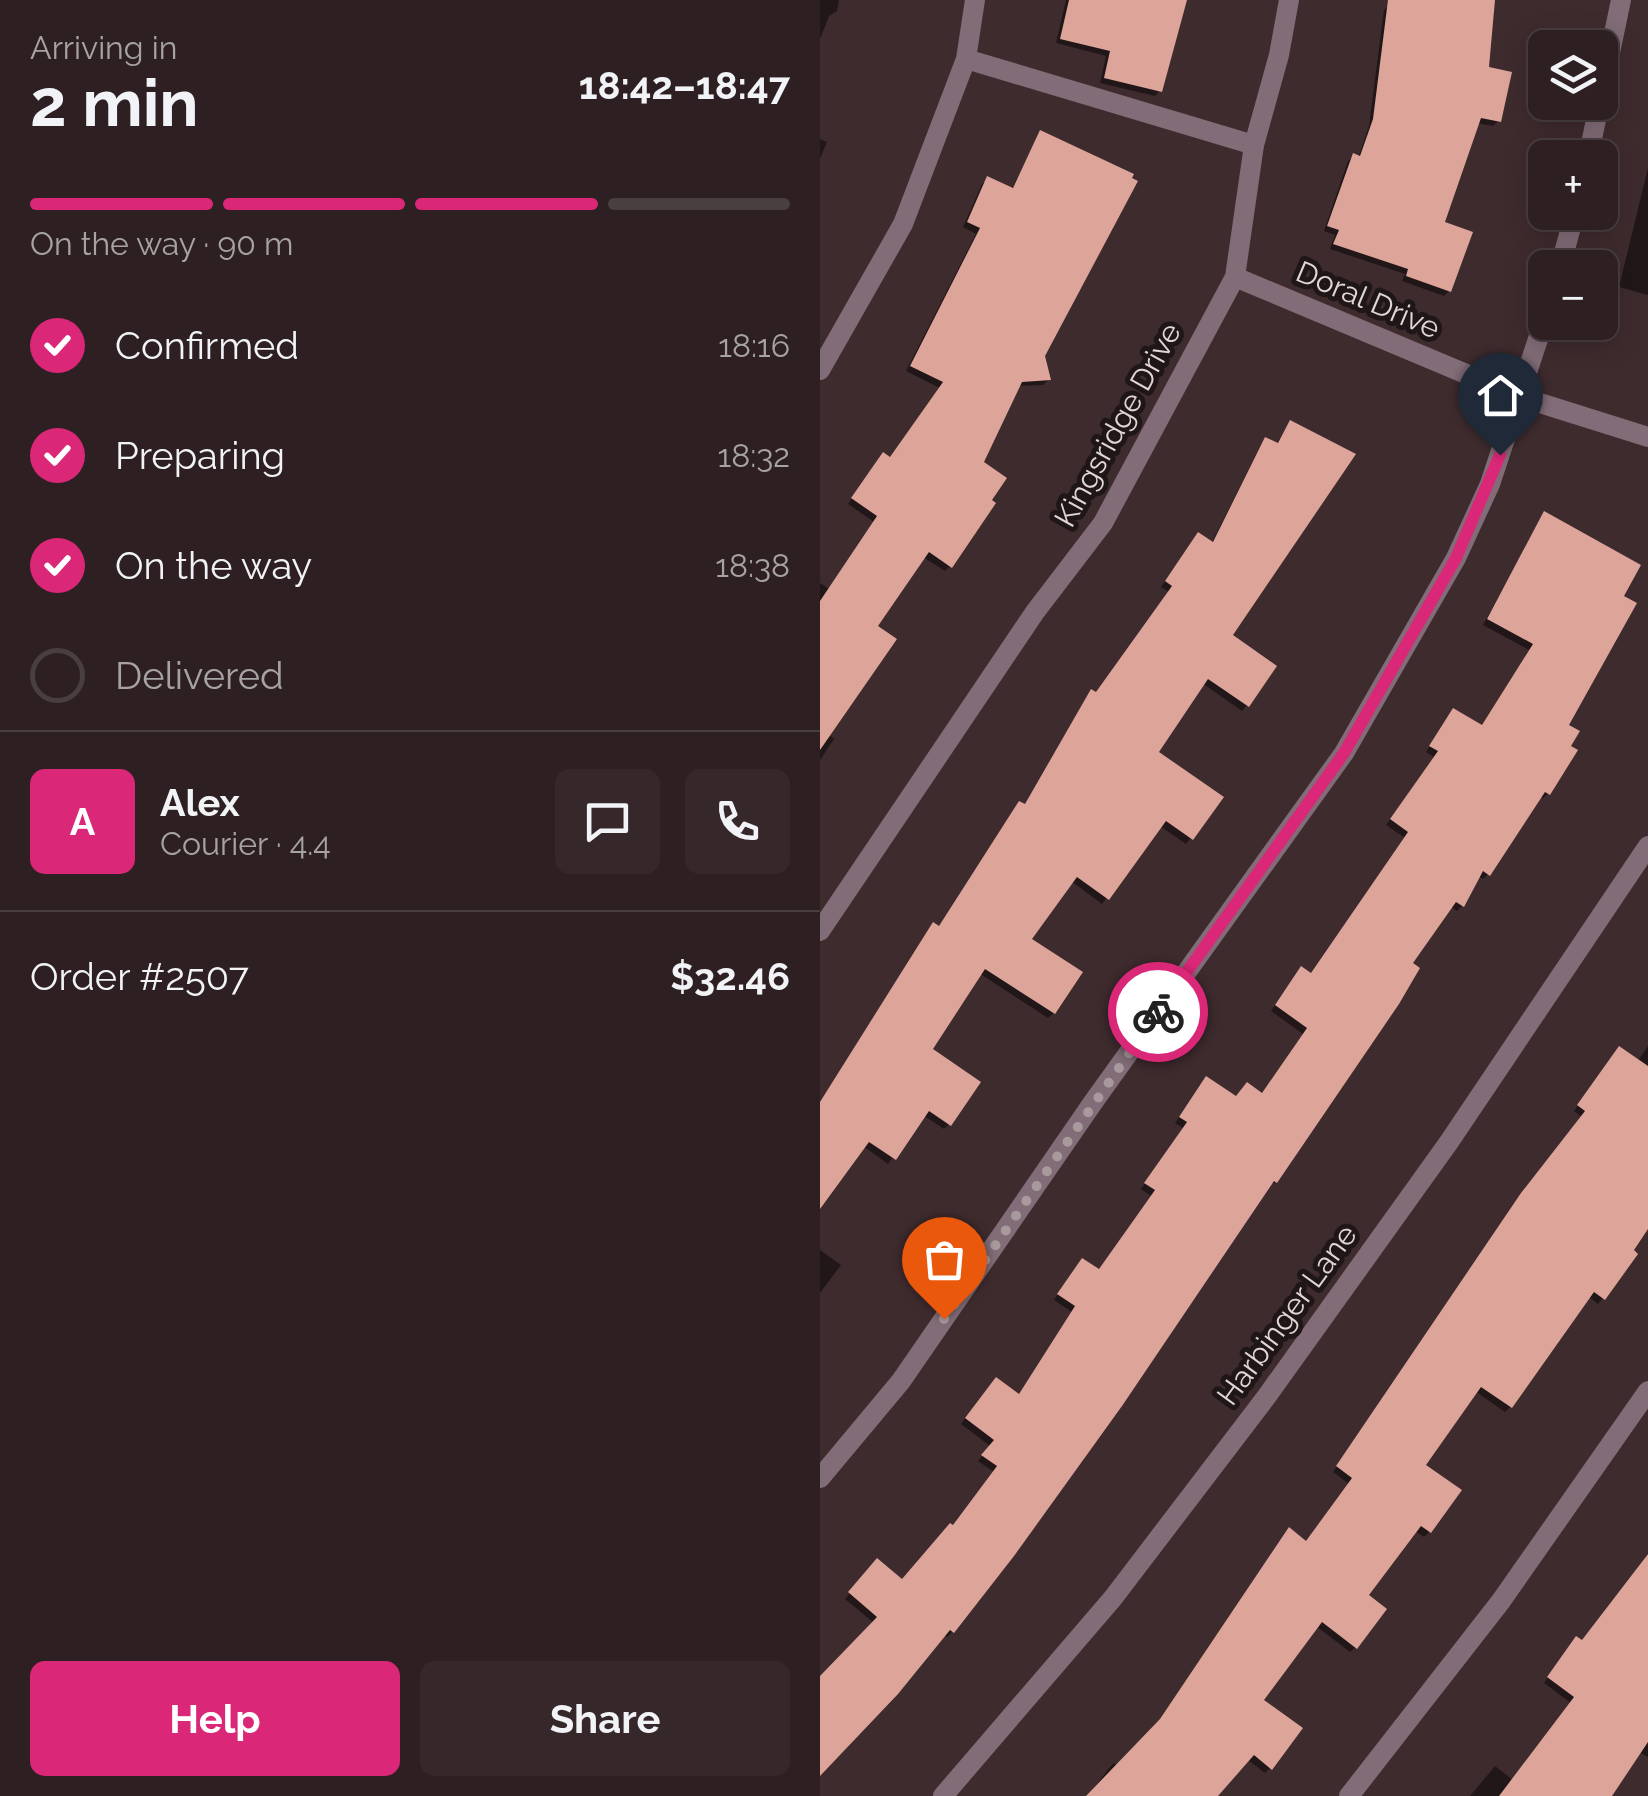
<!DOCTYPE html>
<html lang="en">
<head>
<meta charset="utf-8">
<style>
  body { margin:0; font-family:Raleway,sans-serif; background:#36282a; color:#f1f3f6; height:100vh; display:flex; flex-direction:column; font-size:38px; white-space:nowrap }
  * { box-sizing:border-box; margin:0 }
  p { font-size:32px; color:#a7a3a5 }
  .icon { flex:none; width:55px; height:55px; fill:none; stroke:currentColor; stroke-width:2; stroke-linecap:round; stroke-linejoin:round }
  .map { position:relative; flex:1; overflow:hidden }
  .details { display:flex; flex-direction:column; background:#2e2022; width:820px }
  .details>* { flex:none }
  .fabs { position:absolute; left:708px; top:30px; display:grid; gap:20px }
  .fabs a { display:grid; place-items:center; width:90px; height:90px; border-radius:15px; background:#2e2022; box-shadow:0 5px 25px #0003,0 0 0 2px #493e40; font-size:50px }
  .pin { position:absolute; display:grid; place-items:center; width:85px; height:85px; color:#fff; margin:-102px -42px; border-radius:50% 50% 50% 0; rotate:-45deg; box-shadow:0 0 10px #0007 }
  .pin .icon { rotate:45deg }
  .courier { position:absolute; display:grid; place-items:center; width:100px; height:100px; margin:-50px; border:8px solid #db2777; border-radius:50%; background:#fff; color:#222; box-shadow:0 2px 12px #0007 }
  .head em { font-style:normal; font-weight:700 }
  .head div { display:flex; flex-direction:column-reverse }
  .head { display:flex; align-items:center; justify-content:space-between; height:170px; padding:0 30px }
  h1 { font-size:65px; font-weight:700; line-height:75px }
  .bar { display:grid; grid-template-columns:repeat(4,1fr); gap:15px 10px; align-content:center; height:120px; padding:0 30px }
  .bar i { height:12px; border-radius:8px; background:#493e40 }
  .bar .active { background:#db2777 }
  .bar p { grid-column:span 4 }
  .line { display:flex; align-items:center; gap:25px; padding:0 30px; border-top:2px solid #493e40 }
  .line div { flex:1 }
  .round { display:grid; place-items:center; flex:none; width:105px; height:105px; border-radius:15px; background:#36282a }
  ol { padding:0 30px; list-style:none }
  li { display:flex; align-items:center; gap:30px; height:110px }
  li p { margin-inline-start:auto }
  li .icon { padding:10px; border-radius:50%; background:#db2777; color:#fff; stroke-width:4 }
  li:last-child { color:#a7a3a5 }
  li i { width:55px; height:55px; border:5px solid #493e40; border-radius:50% }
  .button { display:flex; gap:20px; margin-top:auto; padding:20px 30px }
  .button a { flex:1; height:115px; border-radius:15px; background:#db2777; color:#fff; font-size:40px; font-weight:700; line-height:115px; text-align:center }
  .button a+a { background:#36282a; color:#f1f3f6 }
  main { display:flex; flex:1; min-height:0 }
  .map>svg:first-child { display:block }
</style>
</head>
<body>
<main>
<section class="details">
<div class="head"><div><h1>2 min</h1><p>Arriving in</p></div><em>18:42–18:47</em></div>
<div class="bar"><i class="active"></i><i class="active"></i><i class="active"></i><i></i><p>On the way · 90 m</p></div>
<ol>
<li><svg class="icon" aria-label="check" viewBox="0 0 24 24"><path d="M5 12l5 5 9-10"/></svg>Confirmed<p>18:16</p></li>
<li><svg class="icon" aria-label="check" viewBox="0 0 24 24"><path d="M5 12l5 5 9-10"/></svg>Preparing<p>18:32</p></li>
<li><svg class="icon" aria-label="check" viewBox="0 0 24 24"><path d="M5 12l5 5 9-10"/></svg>On the way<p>18:38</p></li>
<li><i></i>Delivered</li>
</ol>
<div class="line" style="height:180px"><b class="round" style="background:#db2777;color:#fff">A</b><div><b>Alex</b><p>Courier · 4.4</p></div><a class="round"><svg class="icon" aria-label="chat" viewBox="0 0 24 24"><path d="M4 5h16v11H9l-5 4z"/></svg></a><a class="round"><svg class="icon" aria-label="phone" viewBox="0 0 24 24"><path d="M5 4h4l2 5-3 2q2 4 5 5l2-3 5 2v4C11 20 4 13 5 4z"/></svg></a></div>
<div class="line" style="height:130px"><div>Order #2507</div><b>$32.46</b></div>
<div class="button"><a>Help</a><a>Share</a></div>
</section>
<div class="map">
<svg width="828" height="1796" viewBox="0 0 828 1796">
  <rect width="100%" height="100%" fill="#3e2b2e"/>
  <!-- shadow -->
  <path fill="#0007" d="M0,0H19L17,11L9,16L0,39Z
    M246,0H365L340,90L335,96L280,83L286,56L236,43Z
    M576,0H673L667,69L678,121L673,126L656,123L621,224L629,291L624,296L582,281L585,274L510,249L515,235L504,231L528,161L533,156L538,158L549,126L564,10Z
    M220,133L222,356L228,380L223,385L198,386L161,463L130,566L125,571L103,557L54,627L8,734L14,739L0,760V583L9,589L54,522L28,504L58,460L69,459L120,388L86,371L156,234L143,227L162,184L168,179L191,190Z
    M0,139L7,142L0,159Z
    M828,168V295L799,287Z
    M470,423L409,636L427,705L422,711L382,683L335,753L400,797L366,844L340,826L282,904L251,881L208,940L234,1013L228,1018L159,973L110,1050L129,1124L124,1129L103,1115L68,1164L43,1146L0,1205V1103L204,807L275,695L349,592L341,587L374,540L391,544L441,445L446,440L456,445Z
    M724,514L801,597L746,726L729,793L723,798L719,796L668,874L663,879L658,876L642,906L637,911L631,907L590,963L455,1182L448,1185L132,1632L127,1637L124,1634L0,1772V1680L54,1623L25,1599L52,1566L82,1582L132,1528L174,1472L158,1461L170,1446L141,1424L171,1385L198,1396L252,1312L234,1300L257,1266L278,1271L331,1196L321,1189L363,1128L355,1123L382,1084L416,1099L442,1096L483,1034L451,1011L476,975L490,976L585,838L566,825L614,757L606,752L628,716L661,728L709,650L663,625Z
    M828,1046V1225L783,1298L778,1304L768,1296L690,1407L685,1412L655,1391L602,1465L609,1532L604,1537L594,1530L545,1596L536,1647L530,1652L496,1626L440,1700L450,1768L445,1773L427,1759L394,1796H268L289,1768L294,1763L298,1766L335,1727L485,1543L529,1484L513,1472L696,1202L762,1117L754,1111L794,1055L817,1062Z
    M0,1250L21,1265L0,1293Z
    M828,1553V1757L819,1752L789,1796H650L675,1766L693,1780L751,1703L724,1683L752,1644L762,1643L794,1598L800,1594Z"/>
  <!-- building -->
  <path fill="#dda49a" d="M249,0H367L342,92L284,78L290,51L240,39Z
    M568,0H675L669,67L692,72L681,122L661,118L625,222L653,232L631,292L586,276L588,269L513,244L519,230L507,226L533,153L540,156L553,119Z
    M220,130L314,174L312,178L318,181L225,356L231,380L202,382L164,462L187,478L172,500L176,503L132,568L109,552L58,626L77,639L0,750V601L57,516L31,498L63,452L70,457L123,382L90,366L160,228L147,222L167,176L193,188Z
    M470,420L536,454L413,635L457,666L429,707L388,679L339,752L404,797L373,840L346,821L289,900L257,877L212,939L263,972L235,1014L165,969L113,1049L161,1082L131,1126L109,1111L76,1160L49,1142L0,1209V1102L113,922L119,926L199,801L205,804L271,689L276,692L352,586L345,581L378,532L393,542L445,437L458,443Z
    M724,511L821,565L804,596L817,603L749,725L760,731L751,746L758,750L730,795L725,792L670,876L663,871L644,907L636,902L593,963L600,968L579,1004L457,1183L454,1181L302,1406L194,1556L134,1633L130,1630L78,1694L0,1776V1676L57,1617L28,1592L57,1558L82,1579L130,1523L133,1525L177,1466L161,1455L174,1440L145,1418L176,1377L199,1394L255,1306L237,1294L262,1258L279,1269L335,1190L324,1183L367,1122L359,1117L386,1076L416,1096L427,1082L442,1093L487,1028L455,1005L481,966L491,973L588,832L570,819L618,751L609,746L633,708L662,725L713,644L667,619Z
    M799,1046L828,1066V1229L814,1250L818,1254L785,1300L774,1292L692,1408L661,1387L606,1465L642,1490L611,1533L601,1526L549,1595L567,1609L537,1649L502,1622L444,1700L483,1728L452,1770L434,1755L398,1796H266L340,1719L469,1527L486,1541L532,1478L516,1466L701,1193L765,1111L757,1105Z
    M828,1554V1742L792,1796H679L754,1697L727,1677L756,1636L762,1640Z"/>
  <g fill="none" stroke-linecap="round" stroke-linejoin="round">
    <!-- service -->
    <path stroke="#816c77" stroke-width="20" d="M146,59L434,145
      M768,158L801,0
      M740,268L755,212
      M0,370L83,224L146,59L155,0
      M0,1478L81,1381L274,1101L524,753L636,558L670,484L725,318
      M529,1796L681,1601L828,1391"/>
    <!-- minor -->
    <path stroke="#816c77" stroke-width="20" d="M415,277L701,397L828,437
      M0,931L215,612L283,523L415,277L434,145L459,55L469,0
      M123,1796L293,1598L447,1396L629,1142L828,846"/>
  </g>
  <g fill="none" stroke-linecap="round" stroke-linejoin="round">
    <!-- done -->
    <path stroke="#a89a9c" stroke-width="10" stroke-dasharray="0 18" d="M124,1319L338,1012"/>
    <!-- route -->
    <path stroke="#db2777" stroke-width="12" d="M338,1012L524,753L636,558L680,455"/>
  </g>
  <g text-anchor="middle" stroke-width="10" stroke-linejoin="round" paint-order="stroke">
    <!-- street labels -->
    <g font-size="30" fill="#e1d5d7" stroke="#1f1618">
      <text transform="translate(548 300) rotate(23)" y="10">Doral Drive</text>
      <text transform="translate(298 425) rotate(-61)" y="10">Kingsridge Drive</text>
      <text transform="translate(467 1315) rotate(-54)" y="10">Harbinger Lane</text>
    </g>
  </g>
</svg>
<div class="fabs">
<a><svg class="icon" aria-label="layers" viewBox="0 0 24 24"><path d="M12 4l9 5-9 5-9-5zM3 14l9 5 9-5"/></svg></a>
<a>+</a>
<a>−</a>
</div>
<div class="pin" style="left:124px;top:1319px;background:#ea580c"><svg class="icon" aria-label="bag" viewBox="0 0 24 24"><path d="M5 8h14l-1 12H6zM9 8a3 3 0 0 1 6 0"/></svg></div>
<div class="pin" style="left:680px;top:455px;background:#1f2937"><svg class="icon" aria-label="home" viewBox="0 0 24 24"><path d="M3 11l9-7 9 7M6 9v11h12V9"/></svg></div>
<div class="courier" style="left:338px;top:1012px"><svg class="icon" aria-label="bike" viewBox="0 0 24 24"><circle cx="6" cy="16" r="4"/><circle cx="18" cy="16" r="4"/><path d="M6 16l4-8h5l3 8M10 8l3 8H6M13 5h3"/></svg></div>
</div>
</main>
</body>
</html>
